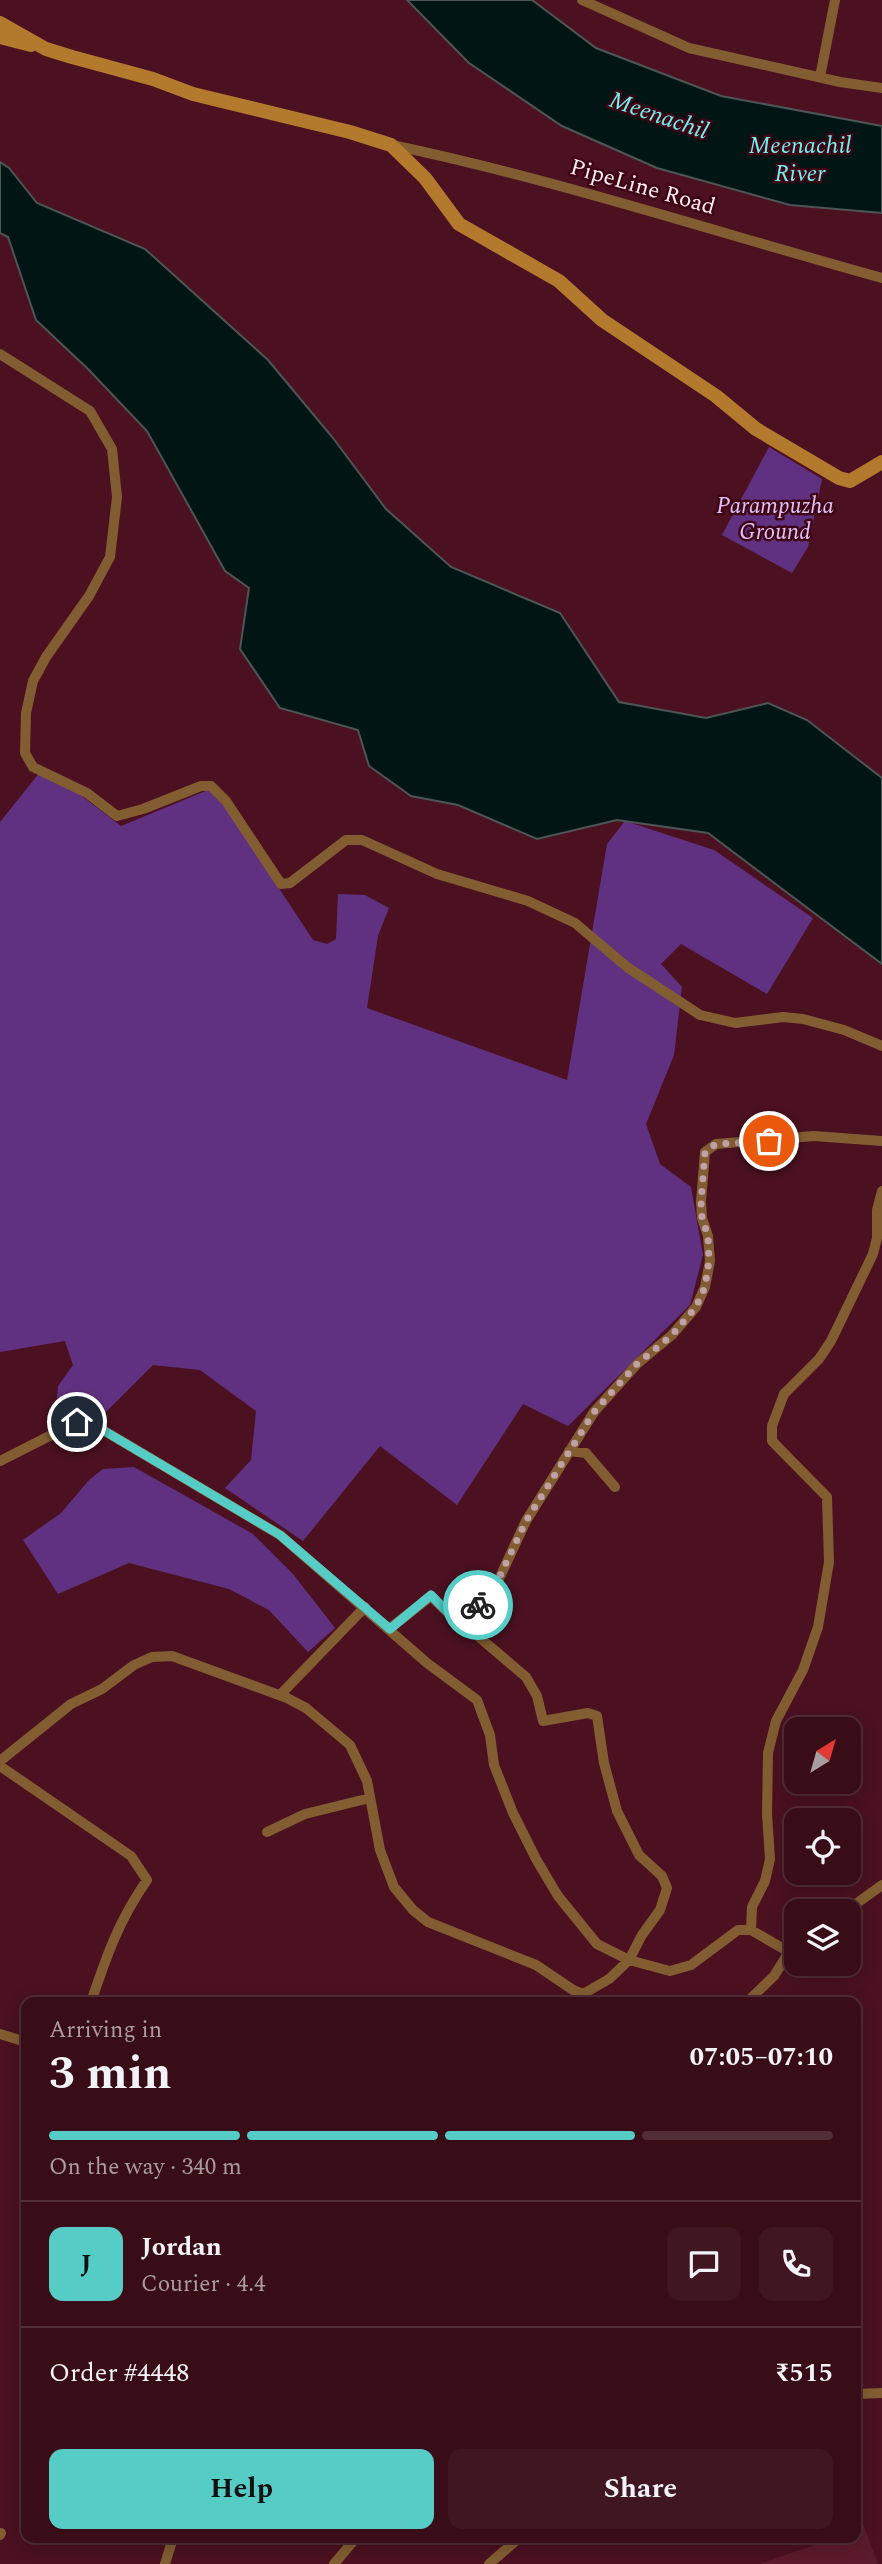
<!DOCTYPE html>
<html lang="en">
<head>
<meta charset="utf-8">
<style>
  body { margin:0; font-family:Spectral,serif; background:#3f1621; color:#f1f3f6; height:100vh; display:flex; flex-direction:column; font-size:26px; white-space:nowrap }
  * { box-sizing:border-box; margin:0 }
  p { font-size:23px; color:#ab9ca2 }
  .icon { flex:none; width:38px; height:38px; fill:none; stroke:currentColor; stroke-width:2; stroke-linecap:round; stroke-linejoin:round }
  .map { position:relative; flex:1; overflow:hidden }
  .drawer { position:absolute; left:21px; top:1997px; width:840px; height:546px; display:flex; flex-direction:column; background:#380d18; border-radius:14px; box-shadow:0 4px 18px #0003,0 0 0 2px #522d37 }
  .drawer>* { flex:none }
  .needle { width:46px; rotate:37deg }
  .controls { position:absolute; left:784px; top:1717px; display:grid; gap:14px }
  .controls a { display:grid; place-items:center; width:77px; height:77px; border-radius:14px; background:#380d18; box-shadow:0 4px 18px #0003,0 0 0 2px #522d37; font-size:35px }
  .pin { position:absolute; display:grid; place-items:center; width:60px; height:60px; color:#fff; margin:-30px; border:4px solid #fff; border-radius:50%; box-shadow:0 2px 7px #0007 }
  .courier { position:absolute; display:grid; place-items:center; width:70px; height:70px; margin:-35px; border:5px solid #55cdc6; border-radius:50%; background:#fff; color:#222; box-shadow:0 2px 9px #0007 }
  .overview em { font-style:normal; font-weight:700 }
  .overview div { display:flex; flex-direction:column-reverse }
  .overview { display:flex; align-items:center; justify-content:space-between; height:119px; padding:0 28px }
  h1 { font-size:46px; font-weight:700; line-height:52px }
  .bar { display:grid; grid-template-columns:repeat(4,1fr); gap:10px 7px; align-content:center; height:84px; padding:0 28px }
  .bar i { height:9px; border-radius:5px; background:#522d37 }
  .bar .selected { background:#55cdc6 }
  .bar p { grid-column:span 4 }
  .line { display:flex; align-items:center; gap:18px; padding:0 28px; border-top:2px solid #522d37 }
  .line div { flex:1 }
  .round { display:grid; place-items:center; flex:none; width:74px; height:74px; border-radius:14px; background:#3f1621 }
  .action { display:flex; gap:14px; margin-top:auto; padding:14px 28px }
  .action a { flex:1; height:80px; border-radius:14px; background:#55cdc6; color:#111; font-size:28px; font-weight:700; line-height:80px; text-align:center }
  .action a+a { background:#3f1621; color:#f1f3f6 }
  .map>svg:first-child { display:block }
</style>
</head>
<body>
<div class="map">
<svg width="882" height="2564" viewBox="0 0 882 2564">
  <rect width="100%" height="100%" fill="#4b1120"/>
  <!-- built -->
  <path fill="#5c1b2c" d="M864,2526L878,2564H760L834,2538H856V2529Z"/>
  <!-- green -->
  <path fill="#613181" d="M769,447L822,479L808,547L792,573L722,535Z
    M44,767L121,826L213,788L313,940L327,944L336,939L338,894L365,895L389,908L378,936L367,1008L567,1080L607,844L625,821L714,850L813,918L767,994L681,944L661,964L682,987L674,1055L646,1124L660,1164L691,1187L703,1255L690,1305L568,1426L523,1404L457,1505L380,1446L303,1541L225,1488L251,1460L256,1411L200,1370L153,1365L103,1415L56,1407L58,1386L73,1365L65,1341L0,1352V822Z
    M134,1467L253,1534L293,1574L335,1628L308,1652L269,1610L229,1589L129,1563L58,1594L23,1540L61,1513L89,1480L103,1469Z"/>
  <!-- water -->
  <path fill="#001514" stroke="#4c5656" stroke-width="2" d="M407,0H532L596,48L721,96L882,126V213L790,205L657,168L562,126L469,63Z
    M0,162L9,168L37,203L145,249L268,360L333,438L386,509L451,567L560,613L619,702L706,718L768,703L807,720L882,778V964L708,833L617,820L537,839L458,805L411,796L369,766L358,730L280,708L240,649L249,588L225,571L147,431L88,369L36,320L8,237L0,233Z"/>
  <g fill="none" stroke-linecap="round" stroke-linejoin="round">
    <!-- street -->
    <path stroke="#825d32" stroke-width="10" d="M582,0L689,48L840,82L882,88
      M820,77L835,0
      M392,145C558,180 719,233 882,278
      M0,354L90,411L112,449L117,497L110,557L89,596L46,657L33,681L26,713L25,753L33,767L87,793L117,816L143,809L201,786H211L226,801L281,884L290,883L346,840H362L437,874L528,901L575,923L627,967L700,1015L735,1023L783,1017L803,1019L844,1030L882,1046
      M569,1451L586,1453L615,1487
      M0,1461L77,1422L91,1423L280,1535L427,1663L477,1700L490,1735L494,1765L513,1813L536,1859L558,1896L597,1944L629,1960L670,1971L691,1965L738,1930H751L789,1952
      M461,1626L499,1579L526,1521L594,1412L637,1364L672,1335L696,1307L705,1287L710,1261L708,1236L702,1218L701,1202L705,1152L716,1144L814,1136L882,1141
      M280,1695L365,1607
      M0,1761L71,1704L102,1689L134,1665L152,1657L172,1656L287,1698L306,1708L350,1745L367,1781L380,1850L394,1887L413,1910L428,1922L536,1965L573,1990L583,1994L609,1979L629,1960L642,1935L660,1910L667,1888L662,1876L639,1855L617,1811L604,1763L597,1716L588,1713L543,1721L537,1696L526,1677L473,1632L461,1626L431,1596L389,1629
      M0,1766L131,1856L147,1880C118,1922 107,1955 91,2002
      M267,1832L305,1814L370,1798
      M846,1911L882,1885
      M751,1930L752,1907L765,1881L770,1859L767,1814L768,1753L776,1721L803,1670L818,1627L829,1562L827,1497L772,1441V1426L784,1394L819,1359L831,1341L873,1254L877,1238V1210L882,1191
      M747,2002L774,1976L789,1952L796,1945
      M0,2034L26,2042
      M856,2394L882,2393
      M0,2535L1,2533
      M165,2564L173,2538
      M334,2564L356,2538
      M489,2564L519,2538"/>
    <!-- secondary -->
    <path stroke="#b3792d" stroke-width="14" d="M0,23L46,49L72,57L153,79L193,94L350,132L391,145L425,178L459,224L559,281L602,320L716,396L756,429L839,478L850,481L882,462
      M0,37L31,45"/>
  </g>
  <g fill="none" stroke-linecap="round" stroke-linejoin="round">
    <!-- done -->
    <path stroke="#bfa1a7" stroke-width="7" stroke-dasharray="0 12.6" d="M478,1605L499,1578L526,1521L594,1412L637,1364L672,1335L696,1307L705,1287L709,1261L708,1236L702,1218L701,1202L705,1152L716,1144L769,1141"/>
    <!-- route -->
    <path stroke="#55cdc6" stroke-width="9" d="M77,1422L91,1423L280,1535L390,1629L431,1595L461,1626L478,1605"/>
  </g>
  <g text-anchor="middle" stroke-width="5" stroke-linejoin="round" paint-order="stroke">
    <!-- street labels -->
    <g font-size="23" fill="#feeef0" stroke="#3f0516">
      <text transform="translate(643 186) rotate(16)" y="8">PipeLine Road</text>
    </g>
    <!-- park labels -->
    <g font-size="23" font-style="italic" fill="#e0c2f8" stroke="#3f0516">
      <text x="775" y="513">Parampuzha<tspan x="775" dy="26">Ground</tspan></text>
    </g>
    <!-- water labels -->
    <g font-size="24" font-style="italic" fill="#6cf4eb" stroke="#3f0516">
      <text transform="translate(659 115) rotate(19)" y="8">Meenachil</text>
      <text x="800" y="153">Meenachil<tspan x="800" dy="28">River</tspan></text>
    </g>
  </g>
</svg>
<div class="controls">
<a><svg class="needle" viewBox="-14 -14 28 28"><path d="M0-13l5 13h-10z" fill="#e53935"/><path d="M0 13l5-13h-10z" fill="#ab9ca2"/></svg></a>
<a><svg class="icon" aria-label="locate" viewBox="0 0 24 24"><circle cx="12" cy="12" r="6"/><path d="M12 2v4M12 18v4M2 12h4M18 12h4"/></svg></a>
<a><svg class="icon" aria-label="layers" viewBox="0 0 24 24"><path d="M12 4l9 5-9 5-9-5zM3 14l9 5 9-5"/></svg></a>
</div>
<div class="pin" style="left:769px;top:1141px;background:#ea580c"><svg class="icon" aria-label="bag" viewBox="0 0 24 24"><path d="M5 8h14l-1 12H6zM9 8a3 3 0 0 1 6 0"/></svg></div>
<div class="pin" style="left:77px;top:1422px;background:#1f2937"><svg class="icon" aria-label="home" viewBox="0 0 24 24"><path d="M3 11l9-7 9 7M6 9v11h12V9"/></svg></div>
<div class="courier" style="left:478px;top:1605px"><svg class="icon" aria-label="bike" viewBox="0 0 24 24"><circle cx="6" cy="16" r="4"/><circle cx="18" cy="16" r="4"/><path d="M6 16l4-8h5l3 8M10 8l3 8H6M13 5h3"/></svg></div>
<section class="drawer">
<div class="overview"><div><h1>3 min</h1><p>Arriving in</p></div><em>07:05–07:10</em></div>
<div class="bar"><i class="selected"></i><i class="selected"></i><i class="selected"></i><i></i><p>On the way · 340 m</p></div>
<div class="line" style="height:126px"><b class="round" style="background:#55cdc6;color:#111">J</b><div><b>Jordan</b><p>Courier · 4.4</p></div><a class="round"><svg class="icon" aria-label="chat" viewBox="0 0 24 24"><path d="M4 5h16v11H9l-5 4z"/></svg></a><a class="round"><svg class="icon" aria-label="phone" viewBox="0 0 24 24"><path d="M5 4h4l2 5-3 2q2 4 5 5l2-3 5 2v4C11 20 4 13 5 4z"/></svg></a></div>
<div class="line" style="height:91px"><div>Order #4448</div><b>₹515</b></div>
<div class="action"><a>Help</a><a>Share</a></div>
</section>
</div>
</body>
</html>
